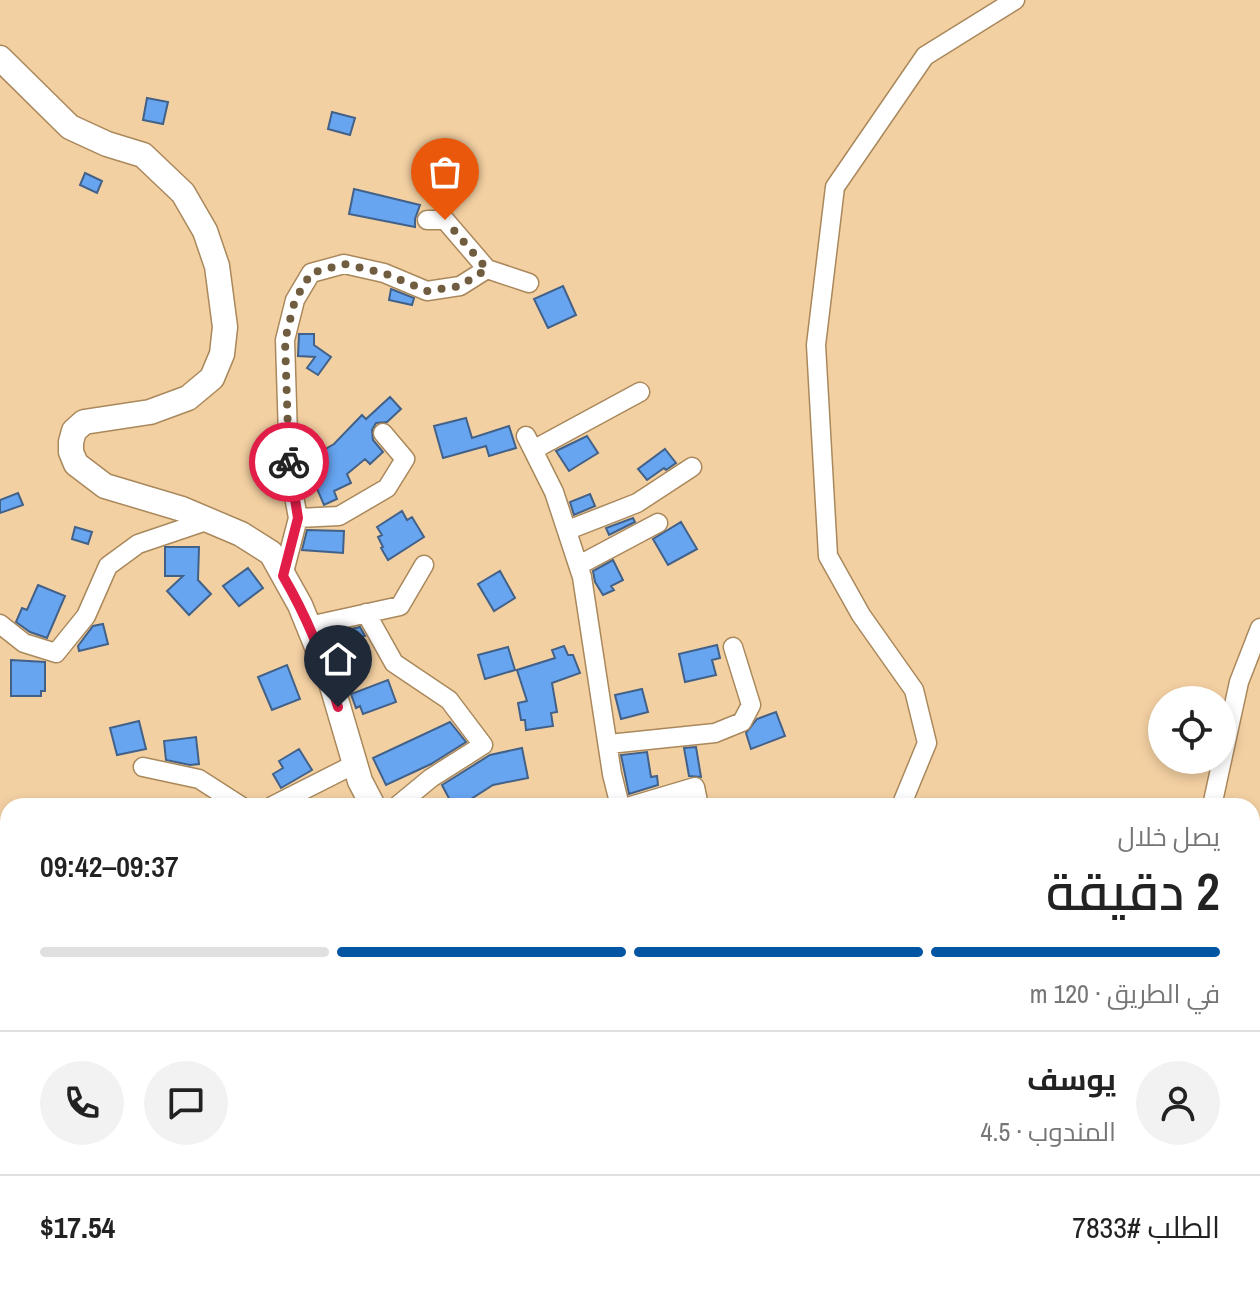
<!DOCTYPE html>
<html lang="ar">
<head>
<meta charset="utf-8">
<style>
  body { margin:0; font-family:"Archivo Narrow",Cairo,sans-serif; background:#f2f2f2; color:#222; direction:rtl; height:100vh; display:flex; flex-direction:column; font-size:30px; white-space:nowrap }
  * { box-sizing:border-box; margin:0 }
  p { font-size:26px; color:#767676 }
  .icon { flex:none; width:44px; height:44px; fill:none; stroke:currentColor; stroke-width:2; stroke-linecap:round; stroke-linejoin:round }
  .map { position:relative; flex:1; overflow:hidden; direction:ltr }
  .drawer { position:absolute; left:0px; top:798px; width:1260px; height:498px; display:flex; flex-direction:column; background:#fff; border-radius:24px 24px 0 0; box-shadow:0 4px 12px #0003; direction:rtl }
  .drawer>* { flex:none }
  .controls { position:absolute; left:1148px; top:686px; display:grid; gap:16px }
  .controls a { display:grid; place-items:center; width:88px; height:88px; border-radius:50%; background:#fff; box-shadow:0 4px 12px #0003; font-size:40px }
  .pin { position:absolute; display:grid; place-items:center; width:68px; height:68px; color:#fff; margin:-82px -34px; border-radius:50% 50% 50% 0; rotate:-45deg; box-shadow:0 0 8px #0007 }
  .pin .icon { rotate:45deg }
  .courier { position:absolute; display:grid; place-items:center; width:80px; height:80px; margin:-40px; border:6px solid #e11d48; border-radius:50%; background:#fff; color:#222; box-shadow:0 2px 10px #0007 }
  .headline em { font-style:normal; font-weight:600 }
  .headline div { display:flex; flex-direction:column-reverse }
  .headline { display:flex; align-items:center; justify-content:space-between; height:136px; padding:0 40px }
  h1 { font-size:52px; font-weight:600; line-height:60px }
  .bar { display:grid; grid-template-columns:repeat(4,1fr); gap:12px 8px; align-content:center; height:96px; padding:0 40px }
  .bar i { height:10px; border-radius:6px; background:#e0e0e0 }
  .bar .current { background:#0255a3 }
  .bar p { grid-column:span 4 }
  .line { display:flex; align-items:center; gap:20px; padding:0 40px; border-top:2px solid #e0e0e0 }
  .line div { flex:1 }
  .round { display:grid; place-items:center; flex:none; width:84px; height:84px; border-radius:42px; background:#f2f2f2 }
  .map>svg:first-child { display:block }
</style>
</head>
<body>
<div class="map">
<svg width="1260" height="1295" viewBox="0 0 1260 1295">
  <rect width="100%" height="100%" fill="#f3d0a2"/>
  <!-- building -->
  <path fill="#67a5f1" stroke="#426188" stroke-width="2" d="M147,98L168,102L163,124L143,120Z
    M332,112L355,118L350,135L328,129Z
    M85,173L102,181L97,193L80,185Z
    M354,189L420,205L415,219V227L349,214Z
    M563,286L576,315L548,328L534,299Z
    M391,289L414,298L412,305L389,300Z
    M299,334H314V345L331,357L318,375L307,368L315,357L298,356Z
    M390,397L401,409L387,422L376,423L372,430L373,440L383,452L370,464L365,459L347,474L351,483L334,491L337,499L324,505L312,477L310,479L301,463L334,444L362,415L366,419Z
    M466,418L472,438L509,426L516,448L489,456L486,446L443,458L434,426Z
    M587,436L598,453L569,471L556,451Z
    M665,449L676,463L666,470L664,468L647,480L638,469Z
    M18,493L23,505L0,513V500Z
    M590,494L595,506L574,515L570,502Z
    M402,511L407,520L412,517L424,537L388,560L381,548L383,547L378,537L382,535L377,527Z
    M633,518L635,522L609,535L606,528Z
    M681,522L697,549L668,565L653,539Z
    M75,527L92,532L88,544L72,539Z
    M307,530L344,531L343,553L302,550Z
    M165,547H199L198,580L211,594L189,615L167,591L183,576H165Z
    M613,560L623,580L611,586L614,590L603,595L595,582L593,571Z
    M248,568L263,588L239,606L223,586Z
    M500,571L515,598L494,611L478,584Z
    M38,585L65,596L47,638L30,632L16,622L22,608L27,610Z
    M103,624L108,644L79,651L78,646L93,626Z
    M360,627L365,636L334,645L330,634Z
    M717,645L720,658L712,660L716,675L685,682L679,654Z
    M564,646L568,655H573L580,673L552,683L557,712L551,713L553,726L526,730L525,720H521L518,703L527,701L517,670L555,658L552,650Z
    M508,647L515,670L485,679L478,655Z
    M11,660L45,662V691H41V696H11Z
    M287,665L300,699L272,710L258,677Z
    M388,680L396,702L363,714L360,706L356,708L351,694Z
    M642,689L648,712L621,719L615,695Z
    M776,712L785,736L751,749L746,733L757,719Z
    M139,721L146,749L117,755L110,728Z
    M450,722L466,742L431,764L386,785L373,758Z
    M196,737L199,764L190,765L166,760L164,741Z
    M696,747L701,777L689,776L684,748Z
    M522,748L528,778L493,785L460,806H453L442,785L490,755Z
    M299,749L312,770L281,788L273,774L283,768L279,761Z
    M647,752L651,777L657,776L658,785L629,794L621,755Z"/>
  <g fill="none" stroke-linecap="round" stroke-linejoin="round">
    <defs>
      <path id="street" d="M427,220H445L487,269
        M526,436L554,492L582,577L612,774L620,806
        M533,450L640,392
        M298,518L339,516L387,488L405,459L383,433
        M568,530L637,503L692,467
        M579,565L658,523
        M283,576L298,518L289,469L285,340L295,300L311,273L344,264L384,273L427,291L460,286L487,269L529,283
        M366,613L394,663L449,700L483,745L431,778L397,806
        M0,624L24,643L56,653L86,616L108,566L138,544L209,520
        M309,626L400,606L424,565
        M609,744L715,733L742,722L751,705L733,647
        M143,767L199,779L241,806
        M272,806L355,764
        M631,806L695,787L699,806
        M901,806L927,743L914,690L861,615L828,556L816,345L835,187L925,56L1015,0
        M1212,806L1239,682L1260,628
        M1252,981L1260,991
        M0,1042L8,1044
        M215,1288L216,1295
        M922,1288H924
        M429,1295L457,1288
        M652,1295V1288
        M787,1295L788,1288
        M894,1295L895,1288"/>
      <path id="secondary" d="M0,58L70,127L107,144L143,155L183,193L205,231L217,266L225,327L222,354L212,378L188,398L150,412L84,422L74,431L71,442V452L76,464L105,486L182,509L241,534L271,553L300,605L330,679L360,781L373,806
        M482,1288L483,1295"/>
    </defs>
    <!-- street casing -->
    <use href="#street" stroke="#a9885c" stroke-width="21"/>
    <!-- secondary casing -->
    <use href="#secondary" stroke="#a9885c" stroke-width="27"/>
    <!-- street -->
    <use href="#street" stroke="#fff" stroke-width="18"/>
    <!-- secondary -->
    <use href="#secondary" stroke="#fff" stroke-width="24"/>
  </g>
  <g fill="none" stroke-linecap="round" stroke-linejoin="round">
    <!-- done -->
    <path stroke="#705c3f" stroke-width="8" stroke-dasharray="0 14.4" d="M289,462L285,340L295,300L311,273L344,264L384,273L427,291L460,286L487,269L445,220"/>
    <!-- route -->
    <path stroke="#e11d48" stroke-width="10" d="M289,462L298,518L283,576C307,617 325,661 338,707"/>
  </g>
</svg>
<div class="controls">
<a><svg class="icon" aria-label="locate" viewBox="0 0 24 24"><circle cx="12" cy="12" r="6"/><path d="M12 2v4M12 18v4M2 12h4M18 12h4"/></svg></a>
</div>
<div class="pin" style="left:445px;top:220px;background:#ea580c"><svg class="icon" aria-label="bag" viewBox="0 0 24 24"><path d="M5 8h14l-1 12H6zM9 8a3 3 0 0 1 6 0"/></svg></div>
<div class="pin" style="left:338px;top:707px;background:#1f2937"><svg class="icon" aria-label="home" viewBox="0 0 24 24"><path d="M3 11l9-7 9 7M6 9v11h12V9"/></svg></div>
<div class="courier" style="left:289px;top:462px"><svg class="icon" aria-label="bike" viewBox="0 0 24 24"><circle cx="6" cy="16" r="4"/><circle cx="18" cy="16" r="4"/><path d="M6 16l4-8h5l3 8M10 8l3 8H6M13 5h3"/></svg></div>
<section class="drawer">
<div class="headline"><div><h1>2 دقيقة</h1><p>يصل خلال</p></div><em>09:37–09:42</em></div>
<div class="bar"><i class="current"></i><i class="current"></i><i class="current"></i><i></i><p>في الطريق · 120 m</p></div>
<div class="line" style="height:144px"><a class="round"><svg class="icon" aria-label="person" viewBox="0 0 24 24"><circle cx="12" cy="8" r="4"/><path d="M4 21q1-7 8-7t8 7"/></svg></a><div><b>يوسف</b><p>المندوب · 4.5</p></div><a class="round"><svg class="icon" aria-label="chat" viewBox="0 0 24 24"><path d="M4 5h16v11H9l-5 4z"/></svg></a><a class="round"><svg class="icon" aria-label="phone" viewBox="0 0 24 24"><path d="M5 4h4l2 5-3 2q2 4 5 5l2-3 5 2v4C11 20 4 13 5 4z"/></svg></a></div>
<div class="line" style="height:104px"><div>الطلب #7833</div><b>$17.54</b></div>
</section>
</div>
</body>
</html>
